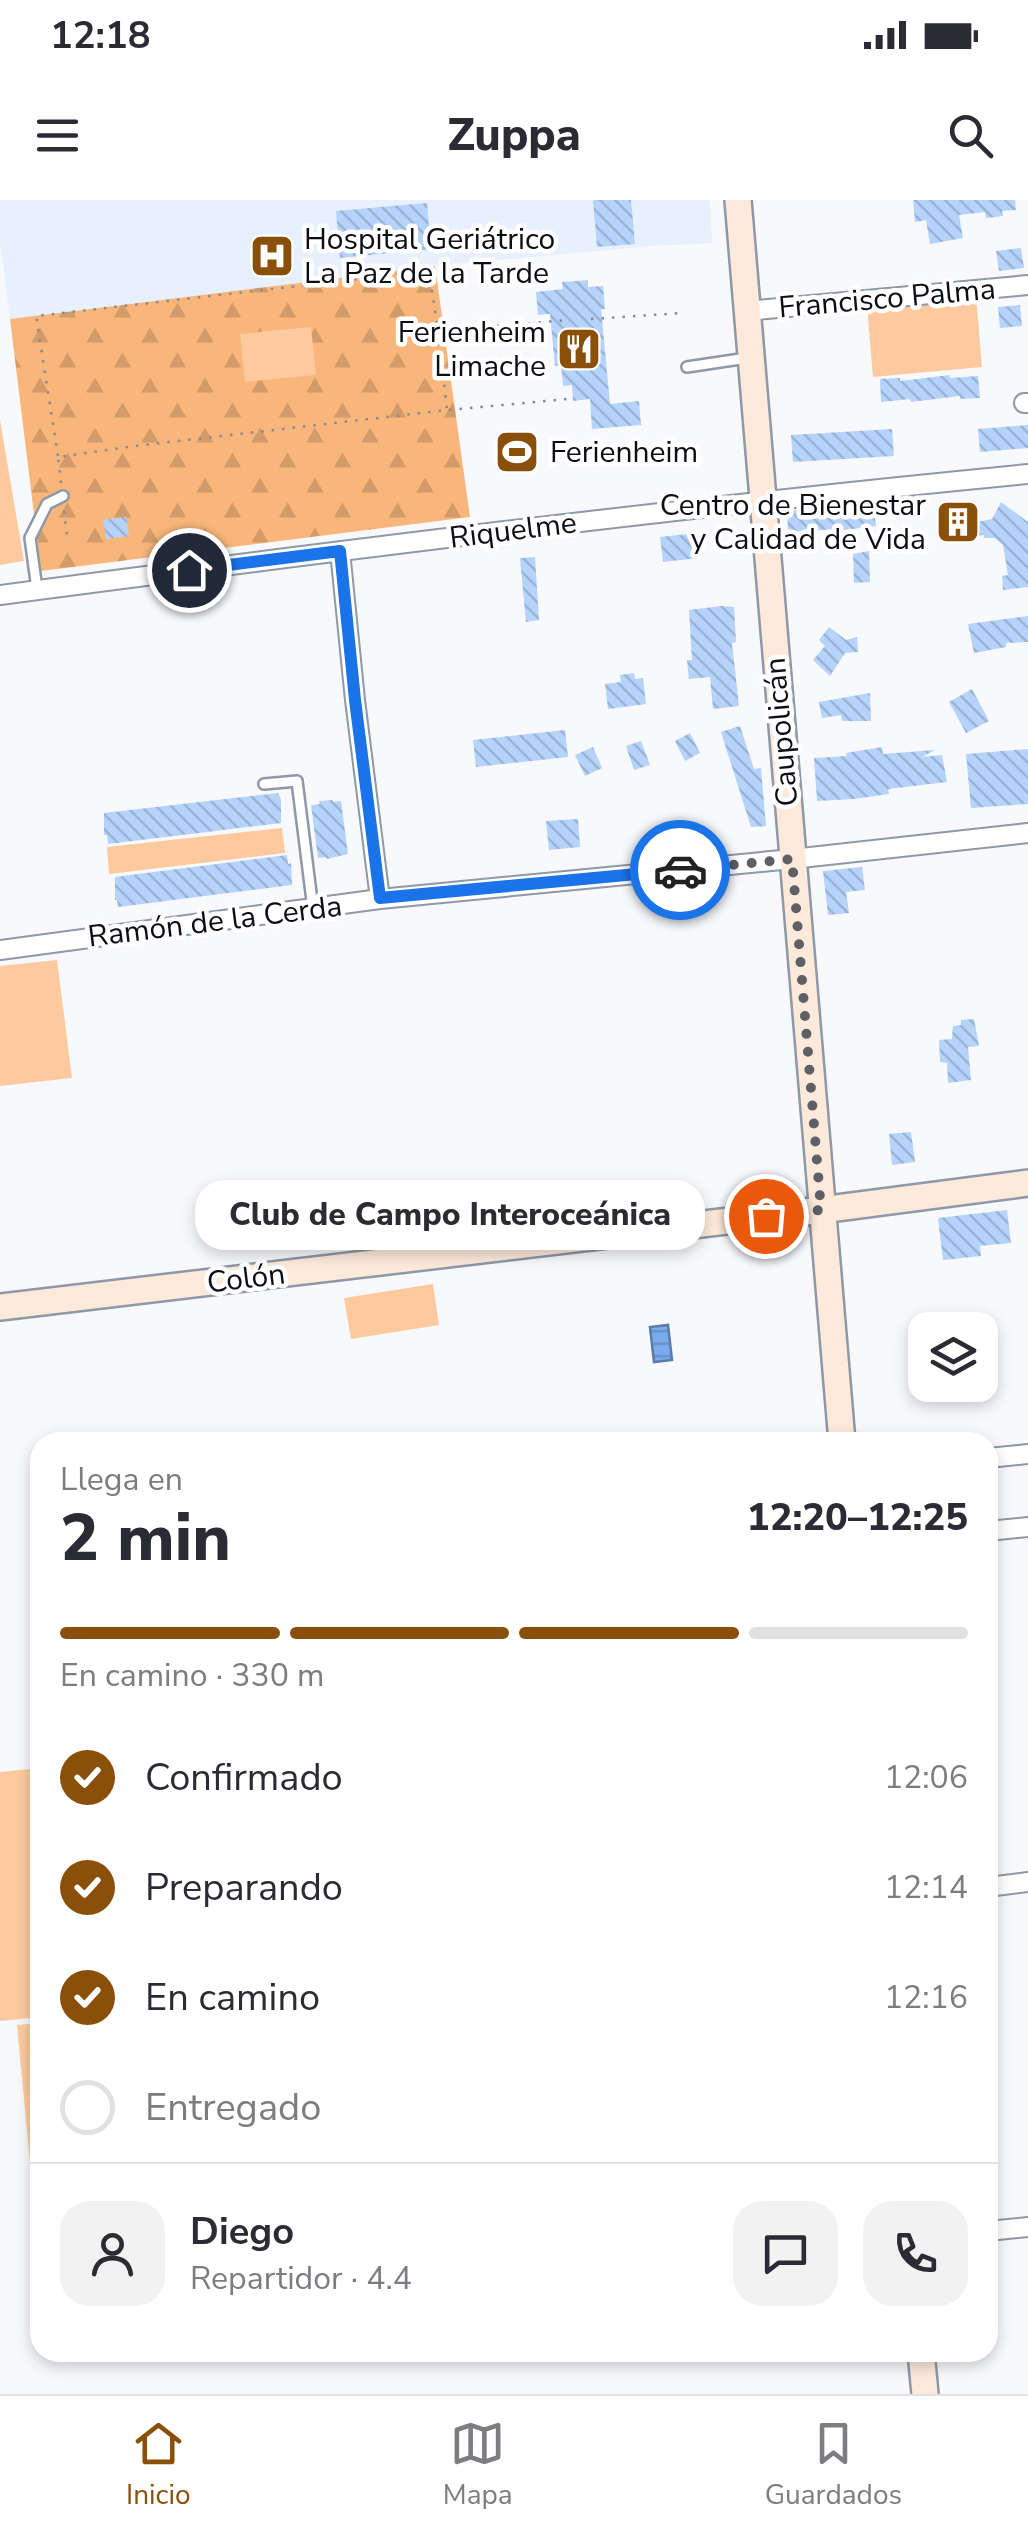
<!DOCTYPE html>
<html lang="es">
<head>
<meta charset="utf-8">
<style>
  body { margin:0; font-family:"Nunito Sans",sans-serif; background:#f2f2f3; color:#2b2b33; height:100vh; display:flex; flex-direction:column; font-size:38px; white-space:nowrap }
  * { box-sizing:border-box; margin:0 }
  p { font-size:32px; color:#7c7c81 }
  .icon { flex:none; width:55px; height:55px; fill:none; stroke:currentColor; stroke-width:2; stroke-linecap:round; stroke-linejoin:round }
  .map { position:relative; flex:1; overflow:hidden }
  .side { position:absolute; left:30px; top:1232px; width:968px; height:930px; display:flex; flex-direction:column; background:#fff; border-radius:30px; box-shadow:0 5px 15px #0003 }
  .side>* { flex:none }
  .buttons { position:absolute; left:908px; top:1112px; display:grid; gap:20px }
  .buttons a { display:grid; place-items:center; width:90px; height:90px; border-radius:20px; background:#fff; box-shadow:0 5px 15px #0003; font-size:50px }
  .pin { position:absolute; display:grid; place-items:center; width:85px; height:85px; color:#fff; margin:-42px; border:5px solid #fff; border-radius:50%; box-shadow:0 2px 10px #0007 }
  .courier { position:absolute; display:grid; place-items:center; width:100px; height:100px; margin:-50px; border:8px solid #1a73e8; border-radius:50%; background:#fff; color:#222; box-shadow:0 2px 12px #0007 }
  .bubble { position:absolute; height:70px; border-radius:30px; background:#fff; box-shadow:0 5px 15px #0003; font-size:32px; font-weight:800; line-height:70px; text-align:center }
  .summary em { font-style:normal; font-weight:800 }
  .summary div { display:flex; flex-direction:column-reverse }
  .summary { display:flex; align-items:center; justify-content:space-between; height:170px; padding:0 30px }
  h1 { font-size:65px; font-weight:800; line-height:75px }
  .bar { display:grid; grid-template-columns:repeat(4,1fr); gap:15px 10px; align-content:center; height:120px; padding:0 30px }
  .bar i { height:12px; border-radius:8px; background:#e1e1e2 }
  .bar .active { background:#8a5009 }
  .bar p { grid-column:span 4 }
  .line { display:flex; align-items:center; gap:25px; padding:0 30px; border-top:2px solid #e1e1e2 }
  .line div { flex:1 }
  .round { display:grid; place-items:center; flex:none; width:105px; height:105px; border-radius:30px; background:#f2f2f3 }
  ol { padding:0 30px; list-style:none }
  li { display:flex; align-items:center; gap:30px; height:110px }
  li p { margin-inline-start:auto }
  li .icon { padding:10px; border-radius:50%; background:#8a5009; color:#fff; stroke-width:4 }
  li:last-child { color:#7c7c81 }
  li i { width:55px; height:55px; border:5px solid #e1e1e2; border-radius:50% }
  .status { display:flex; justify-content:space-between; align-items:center; height:70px; padding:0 50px; background:#fff; direction:ltr }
  .status svg { height:28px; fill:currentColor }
  header { display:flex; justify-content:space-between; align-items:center; height:130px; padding:0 30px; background:#fff; font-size:45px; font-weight:800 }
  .tabs { display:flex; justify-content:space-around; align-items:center; height:140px; border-top:2px solid #e1e1e2; background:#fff; font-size:28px; color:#7c7c81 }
  .tabs a { display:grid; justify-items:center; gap:5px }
  .tabs .active { color:#8a5009 }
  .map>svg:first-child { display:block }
</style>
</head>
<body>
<div class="status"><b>12:18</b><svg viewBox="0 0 49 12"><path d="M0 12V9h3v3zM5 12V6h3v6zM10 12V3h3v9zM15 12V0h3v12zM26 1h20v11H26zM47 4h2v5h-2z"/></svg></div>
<header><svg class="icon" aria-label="menu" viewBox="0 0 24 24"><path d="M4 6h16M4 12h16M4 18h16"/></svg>Zuppa<svg class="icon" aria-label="search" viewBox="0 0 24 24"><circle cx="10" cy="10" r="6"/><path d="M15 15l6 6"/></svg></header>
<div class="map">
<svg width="1028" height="2194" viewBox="0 0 1028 2194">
  <defs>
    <pattern id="forest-firs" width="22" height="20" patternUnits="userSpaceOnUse" patternTransform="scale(2.5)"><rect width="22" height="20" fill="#f8b67a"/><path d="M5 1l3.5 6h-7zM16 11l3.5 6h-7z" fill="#d39b69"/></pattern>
    <pattern id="water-rules" width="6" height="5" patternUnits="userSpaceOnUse" patternTransform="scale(2.5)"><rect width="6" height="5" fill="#7babec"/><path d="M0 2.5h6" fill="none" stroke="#6992ca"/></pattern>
    <pattern id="building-back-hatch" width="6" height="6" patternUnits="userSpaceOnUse" patternTransform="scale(2.5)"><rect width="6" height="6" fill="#b5d3fb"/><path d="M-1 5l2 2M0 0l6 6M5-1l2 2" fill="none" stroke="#9ab4d6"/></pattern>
  </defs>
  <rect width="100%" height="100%" fill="#f7f9fc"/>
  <!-- built -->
  <path fill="#e7f0fd" d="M0,0H710L712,43L651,46L435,66L10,119L0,43Z"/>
  <!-- forest -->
  <path fill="url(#forest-firs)" d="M435,66L470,317L41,371L10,119Z"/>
  <!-- park -->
  <path fill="#fcca9e" d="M976,96L982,167L873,177L867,106Z
    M311,127L316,175L245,182L240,134Z
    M0,220L24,361L0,365Z
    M282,628L285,653L109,674L107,647Z
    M57,760L72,878L0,886V766Z
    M433,1084L439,1125L351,1139L344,1098Z
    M40,1568V1817L0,1821V1572Z
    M40,1823V2069L17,1825Z"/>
  <!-- water -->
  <path fill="url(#water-rules)" stroke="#597cab" stroke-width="2.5" d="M522,236L527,266L510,268L506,239Z
    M668,1125L672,1160L654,1162L650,1127Z"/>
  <!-- building -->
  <path fill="url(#building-back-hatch)" d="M593,0H631L635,44L597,47Z
    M913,0H1015L1016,10L1002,11L1003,16L986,18L985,12L959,15L963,38L930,44L926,20L915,22Z
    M427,3L431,49L340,58L336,11Z
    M1021,48L1024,68L999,71L996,51Z
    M588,80V87L603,86L605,109H601L610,204L639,201L641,225L592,229L590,199L573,201L572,185L563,186L561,165L555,166L550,114L538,115L536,92L563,89L562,82Z
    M1020,105L1022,126L1000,128L998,107Z
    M950,175V178L978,176L980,198L960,199V196L911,202L910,199L881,202L880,179L900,178V181Z
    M1028,225V248L980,252L978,229Z
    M892,229L894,256L793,262L791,235Z
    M873,302L876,326L836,331V329L788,332L787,311Z
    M1001,302L1028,322V387L1003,390L1002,376L1008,375L1003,345L995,338H984V335L940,338L939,331L950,328L949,307L966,306L967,324L992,319Z
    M126,317L129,336L106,339L103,320Z
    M696,333L699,358L663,362L660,337Z
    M869,351L870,382L854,383L853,354Z
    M535,357L539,420L526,422L520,358Z
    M721,406L734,407L736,442L732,443L739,506L713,509L710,477L689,479L687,460H692L689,410Z
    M1028,416V442L1006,443V447L974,453L968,424Z
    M829,427L846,440L857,437L858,452L845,453L830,476L813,460L825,446L819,440Z
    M634,473L635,479L643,478L646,504L608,509L605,484L621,482L620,475Z
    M972,489L989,521L966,533L949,502Z
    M870,493L871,521H842L841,515L822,518L819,502Z
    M740,526L754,569L761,568L766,626L751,627L721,532Z
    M565,530L568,557L476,567L473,540Z
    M690,533L700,553L685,561L675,541Z
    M641,541L650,565L634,570L626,546Z
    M593,547L602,568L585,576L575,555Z
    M882,547L883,554L935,550L922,557L942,555L947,582L888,589L889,594L854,599L817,601L814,558L847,556L846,553Z
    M1028,549V604L971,608L966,554Z
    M278,593L281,600V623L108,644L107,635H104V613Z
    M333,600V602L341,601L348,654L327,659L326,657L318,658L311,605L320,604L319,601Z
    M578,619L580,647L549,650L546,621Z
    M287,655L288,664L291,663L292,685L118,707L117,700H115V677Z
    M862,667L865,690L846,692L849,713L828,715L823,671Z
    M974,819L979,846L968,847L971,880L948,883L947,863L940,862L939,840L952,839L953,826L961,825V820Z
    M911,932L915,962L892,965L889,934Z
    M1007,1010L1011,1043L980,1046L981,1056L943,1060L938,1018Z"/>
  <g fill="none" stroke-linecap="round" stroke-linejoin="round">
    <defs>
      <path id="lane" d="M687,167L747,158
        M37,389L30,338L47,304L63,296
        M264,584L297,581L313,709"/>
      <path id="street" d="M746,111L1028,85
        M1024,203H1028
        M340,351L355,500L380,699
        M0,395C342,350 685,307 1028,274
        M0,750L380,699L792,659L1028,633
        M988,1258L1028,1254
        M988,1331L1028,1327
        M988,1687L1028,1682
        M988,2031L1028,2027"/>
      <path id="secondary" d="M738,0L842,1242
        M0,1107L821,1010L1028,983
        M921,2152L925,2194"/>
    </defs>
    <!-- lane casing -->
    <use href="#lane" stroke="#8e98a6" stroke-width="14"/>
    <!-- street casing -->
    <use href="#street" stroke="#8e98a6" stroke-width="22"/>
    <!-- secondary casing -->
    <use href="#secondary" stroke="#8e98a6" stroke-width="30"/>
    <!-- path -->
    <path stroke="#888b8f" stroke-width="2.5" stroke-dasharray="2.5 8" stroke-linecap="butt" d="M591,119L682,113
      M449,210L567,199
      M58,256L36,116L429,71L438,130
      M61,283L58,257L135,246L447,210L438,131L568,120
      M64,311L67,335"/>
    <!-- lane -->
    <use href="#lane" stroke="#fff" stroke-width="9"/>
    <!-- street -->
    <use href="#street" stroke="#fff" stroke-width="18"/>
    <!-- secondary -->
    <use href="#secondary" stroke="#fdeada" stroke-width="25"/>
  </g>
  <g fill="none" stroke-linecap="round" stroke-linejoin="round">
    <!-- done -->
    <path stroke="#5e6065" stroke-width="10" stroke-dasharray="0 18" d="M680,670L792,659L821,1010L766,1016"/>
    <!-- route -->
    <path stroke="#1a73e8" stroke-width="12" d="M189,370L340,351L355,500L380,698L680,670"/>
  </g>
  <!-- icons -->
  <defs>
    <symbol id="hospital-square" viewBox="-11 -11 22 22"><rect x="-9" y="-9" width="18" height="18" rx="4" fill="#8a5009" stroke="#fff"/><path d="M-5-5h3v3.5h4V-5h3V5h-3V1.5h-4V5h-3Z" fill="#fff"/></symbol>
    <symbol id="restaurant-square" viewBox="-11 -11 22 22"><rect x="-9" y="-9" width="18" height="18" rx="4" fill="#8a5009" stroke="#fff"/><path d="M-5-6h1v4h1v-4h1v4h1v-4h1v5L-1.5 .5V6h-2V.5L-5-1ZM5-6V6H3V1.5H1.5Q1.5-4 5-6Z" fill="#fff"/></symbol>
    <symbol id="stadium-square" viewBox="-11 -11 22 22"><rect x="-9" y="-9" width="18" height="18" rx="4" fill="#8a5009" stroke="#fff"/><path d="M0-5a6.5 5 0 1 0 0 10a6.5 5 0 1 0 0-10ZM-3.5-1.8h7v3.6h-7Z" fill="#fff"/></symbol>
    <symbol id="building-square" viewBox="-11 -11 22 22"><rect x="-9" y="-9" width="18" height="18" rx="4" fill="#8a5009" stroke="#fff"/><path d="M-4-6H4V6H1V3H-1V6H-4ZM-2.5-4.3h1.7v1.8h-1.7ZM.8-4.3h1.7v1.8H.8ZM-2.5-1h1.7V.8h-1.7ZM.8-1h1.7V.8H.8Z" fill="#fff"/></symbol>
  </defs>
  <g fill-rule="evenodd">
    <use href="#hospital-square" x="247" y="31" width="50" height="50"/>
    <use href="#restaurant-square" x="554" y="124" width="50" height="50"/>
    <use href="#stadium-square" x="492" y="227" width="50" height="50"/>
    <use href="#building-square" x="933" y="297" width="50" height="50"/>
  </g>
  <g text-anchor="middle" stroke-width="9" stroke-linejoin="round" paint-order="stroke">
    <!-- poi labels -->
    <g font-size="30" fill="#0b0e13" stroke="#fff" text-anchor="start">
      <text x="304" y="49">Hospital Geriátrico<tspan x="304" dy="34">La Paz de la Tarde</tspan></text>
      <text x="546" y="142" text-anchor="end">Ferienheim<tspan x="546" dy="34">Limache</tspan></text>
      <text x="550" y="262">Ferienheim</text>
      <text x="926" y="315" text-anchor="end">Centro de Bienestar<tspan x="926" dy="34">y Calidad de Vida</tspan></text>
    </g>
    <!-- street labels -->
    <g font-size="30" fill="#0b0e13" stroke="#fff">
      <text transform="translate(887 98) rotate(-5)" y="10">Francisco Palma</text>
      <text transform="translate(513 330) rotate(-7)" y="10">Riquelme</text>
      <text transform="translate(781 532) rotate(-95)" y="10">Caupolicán</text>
      <text transform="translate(215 721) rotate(-7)" y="10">Ramón de la Cerda</text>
      <text transform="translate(246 1078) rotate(-7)" y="10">Colón</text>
    </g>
  </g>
</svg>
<div class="buttons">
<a><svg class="icon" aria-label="layers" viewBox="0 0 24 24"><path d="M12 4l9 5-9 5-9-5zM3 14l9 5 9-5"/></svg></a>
</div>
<div class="pin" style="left:766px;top:1016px;background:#ea580c"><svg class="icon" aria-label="bag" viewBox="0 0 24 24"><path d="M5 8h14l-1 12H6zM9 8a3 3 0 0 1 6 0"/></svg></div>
<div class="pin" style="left:189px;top:370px;background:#1f2937"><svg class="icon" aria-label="home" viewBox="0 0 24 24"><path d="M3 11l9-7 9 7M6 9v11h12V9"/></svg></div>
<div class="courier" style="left:680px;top:670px"><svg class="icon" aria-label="car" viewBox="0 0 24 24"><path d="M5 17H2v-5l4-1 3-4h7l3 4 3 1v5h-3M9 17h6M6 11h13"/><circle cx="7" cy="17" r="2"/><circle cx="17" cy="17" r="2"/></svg></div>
<div class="bubble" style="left:195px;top:980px;width:510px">Club de Campo Interoceánica</div>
<section class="side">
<div class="summary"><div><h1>2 min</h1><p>Llega en</p></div><em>12:20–12:25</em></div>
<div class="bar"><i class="active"></i><i class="active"></i><i class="active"></i><i></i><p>En camino · 330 m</p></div>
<ol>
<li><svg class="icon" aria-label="check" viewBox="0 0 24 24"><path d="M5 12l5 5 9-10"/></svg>Confirmado<p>12:06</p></li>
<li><svg class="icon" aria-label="check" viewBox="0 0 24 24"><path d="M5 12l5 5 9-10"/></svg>Preparando<p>12:14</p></li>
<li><svg class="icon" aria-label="check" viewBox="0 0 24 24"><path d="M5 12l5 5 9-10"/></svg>En camino<p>12:16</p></li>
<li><i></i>Entregado</li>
</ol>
<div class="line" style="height:180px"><a class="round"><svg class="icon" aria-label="person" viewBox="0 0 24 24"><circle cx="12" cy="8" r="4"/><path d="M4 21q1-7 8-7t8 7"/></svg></a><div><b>Diego</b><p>Repartidor · 4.4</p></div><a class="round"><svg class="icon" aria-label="chat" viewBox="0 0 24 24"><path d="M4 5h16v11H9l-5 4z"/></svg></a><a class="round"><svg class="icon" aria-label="phone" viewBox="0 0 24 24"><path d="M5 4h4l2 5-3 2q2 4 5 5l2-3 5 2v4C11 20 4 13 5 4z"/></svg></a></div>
</section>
</div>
<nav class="tabs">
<a class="active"><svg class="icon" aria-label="home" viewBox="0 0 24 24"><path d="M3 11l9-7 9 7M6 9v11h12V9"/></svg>Inicio</a>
<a><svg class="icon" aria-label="map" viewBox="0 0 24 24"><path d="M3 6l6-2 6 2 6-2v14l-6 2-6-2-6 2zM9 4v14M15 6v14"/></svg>Mapa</a>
<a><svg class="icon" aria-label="saved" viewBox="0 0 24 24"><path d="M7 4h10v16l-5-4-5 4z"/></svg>Guardados</a>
</nav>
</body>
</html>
